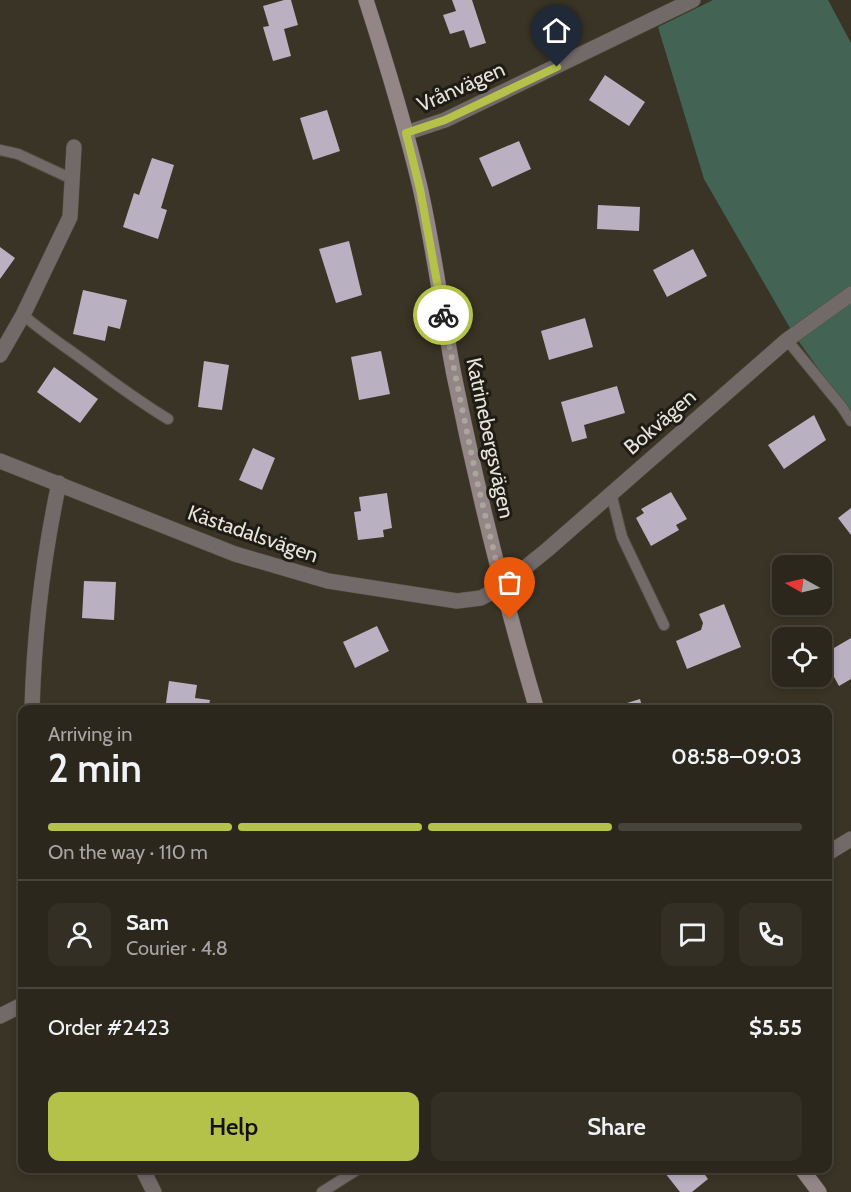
<!DOCTYPE html>
<html lang="en">
<head>
<meta charset="utf-8">
<style>
  body { margin:0; font-family:Cabin,sans-serif; background:#332f25; color:#f1f3f6; height:100vh; display:flex; flex-direction:column; font-size:22px; white-space:nowrap }
  * { box-sizing:border-box; margin:0 }
  p { font-size:20px; color:#a6a5a3 }
  .icon { flex:none; width:33px; height:33px; fill:none; stroke:currentColor; stroke-width:2; stroke-linecap:round; stroke-linejoin:round }
  .map { position:relative; flex:1; overflow:hidden }
  .side { position:absolute; left:18px; top:705px; width:814px; height:468px; display:flex; flex-direction:column; background:#2b271c; border-radius:12px; box-shadow:0 3px 9px #0003,0 0 0 2px #47443b }
  .side>* { flex:none }
  .needle { width:39px; rotate:278deg }
  .controls { position:absolute; left:772px; top:555px; display:grid; gap:12px }
  .controls a { display:grid; place-items:center; width:60px; height:60px; border-radius:12px; background:#2b271c; box-shadow:0 3px 9px #0003,0 0 0 2px #47443b; font-size:30px }
  .pin { position:absolute; display:grid; place-items:center; width:51px; height:51px; color:#fff; margin:-62px -26px; border-radius:50% 50% 50% 0; rotate:-45deg; box-shadow:0 0 6px #0007 }
  .pin .icon { rotate:45deg }
  .courier { position:absolute; display:grid; place-items:center; width:60px; height:60px; margin:-30px; border:4px solid #b5c249; border-radius:50%; background:#fff; color:#222; box-shadow:0 2px 8px #0007 }
  .summary em { font-style:normal; font-weight:600 }
  .summary div { display:flex; flex-direction:column-reverse }
  .summary { display:flex; align-items:center; justify-content:space-between; height:102px; padding:0 30px }
  h1 { font-size:39px; font-weight:600; line-height:45px }
  .bar { display:grid; grid-template-columns:repeat(4,1fr); gap:9px 6px; align-content:center; height:72px; padding:0 30px }
  .bar i { height:8px; border-radius:4px; background:#47443b }
  .bar .active { background:#b5c249 }
  .bar p { grid-column:span 4 }
  .line { display:flex; align-items:center; gap:15px; padding:0 30px; border-top:2px solid #47443b }
  .line div { flex:1 }
  .round { display:grid; place-items:center; flex:none; width:63px; height:63px; border-radius:12px; background:#332f25 }
  .primary-button { display:flex; gap:12px; margin-top:auto; padding:12px 30px }
  .primary-button a { flex:1; height:69px; border-radius:12px; background:#b5c249; color:#111; font-size:24px; font-weight:600; line-height:69px; text-align:center }
  .primary-button a+a { background:#332f25; color:#f1f3f6 }
  .map>svg:first-child { display:block }
</style>
</head>
<body>
<div class="map">
<svg width="851" height="1192" viewBox="0 0 851 1192">
  <rect width="100%" height="100%" fill="#393425"/>
  <!-- forest -->
  <path fill="#436454" d="M713,0H828L851,43V414L794,335L704,179L658,27Z"/>
  <!-- building -->
  <path fill="#b9b0c1" d="M284,0H291L298,25L284,29L291,56L273,61L263,27L269,26L263,6Z
    M452,0H472L486,43L470,48L464,30L450,34L443,15L456,11Z
    M605,75L645,102L629,126L589,100Z
    M327,110L340,151L313,160L300,118Z
    M519,141L531,169L492,187L479,158Z
    M152,158L174,165L161,208L167,210L158,239L123,227L134,193L139,195Z
    M598,205L640,207L639,231L597,229Z
    M349,241L362,295L336,303L319,249Z
    M0,247L15,258L0,279Z
    M693,249L707,276L667,297L653,270Z
    M83,290L127,300L120,329L108,326L105,341L73,334Z
    M585,318L593,347L549,360L541,331Z
    M381,351L390,394L359,400L351,357Z
    M204,361L229,365L222,410L198,407Z
    M54,367L98,399L80,423L37,392Z
    M617,386L625,413L584,425L587,438L572,442L561,402Z
    M814,415L826,440L784,469L768,445Z
    M253,448L275,458L262,490L239,480Z
    M671,492L687,519L676,525L679,530L651,546L636,518L644,513L641,509Z
    M387,493L392,528L383,530L384,537L358,540L354,512L361,511L359,497Z
    M851,508V535L838,518Z
    M84,581L116,582L114,620L82,618Z
    M724,604L741,647L687,669L676,641L701,630L703,623L699,614Z
    M377,626L389,651L355,668L343,642Z
    M851,638V679L839,686L822,655Z
    M169,681L197,685L195,698L210,700L208,710H165Z
    M640,699L643,710H615L614,707Z
    M661,1168H700L708,1179L692,1192H680Z"/>
  <g fill="none" stroke-linecap="round" stroke-linejoin="round">
    <defs>
      <path id="lane" d="M0,150L18,154L72,179
        M23,315C50,338 78,355 106,377C127,392 146,406 168,419
        M787,340L842,407L851,421
        M611,493L622,537L664,625
        M322,1192L360,1168"/>
      <path id="street" d="M406,133L445,120L693,0
        M0,355L23,315L70,217L74,147
        M0,461L235,554L328,581L457,601L481,598L501,587L547,550L787,340L851,294
        M32,710C34,633 43,558 59,483
        M828,853L851,839
        M0,1016L22,1005
        M142,1168L154,1192"/>
      <path id="secondary" d="M366,0C386,62 405,124 420,187C434,249 442,313 454,375C477,488 504,599 537,710
        M801,1168L819,1192"/>
    </defs>
    <!-- lane casing -->
    <use href="#lane" stroke="#555042" stroke-width="12"/>
    <!-- street casing -->
    <use href="#street" stroke="#555042" stroke-width="16"/>
    <!-- secondary casing -->
    <use href="#secondary" stroke="#555042" stroke-width="16"/>
    <!-- lane -->
    <use href="#lane" stroke="#726969" stroke-width="10"/>
    <!-- street -->
    <use href="#street" stroke="#726969" stroke-width="15"/>
    <!-- secondary -->
    <use href="#secondary" stroke="#948687" stroke-width="15"/>
  </g>
  <g fill="none" stroke-linecap="round" stroke-linejoin="round">
    <!-- done -->
    <path stroke="#aaa69b" stroke-width="6" stroke-dasharray="0 10.8" d="M443,315L477,481L510,619"/>
    <!-- route -->
    <path stroke="#b5c249" stroke-width="8" d="M443,315L420,189L406,133L445,120L557,67"/>
  </g>
  <g text-anchor="middle" stroke-width="6" stroke-linejoin="round" paint-order="stroke">
    <!-- street labels -->
    <g font-size="21" fill="#e7e4db" stroke="#1e1c15">
      <text transform="translate(461 87) rotate(-24)" y="7">Vrånvägen</text>
      <text transform="translate(660 422) rotate(-41)" y="7">Bokvägen</text>
      <text transform="translate(490 438) rotate(78)" y="7">Katrinebergsvägen</text>
      <text transform="translate(253 534) rotate(19)" y="7">Kästadalsvägen</text>
    </g>
  </g>
</svg>
<div class="controls">
<a><svg class="needle" viewBox="-14 -14 28 28"><path d="M0-13l5 13h-10z" fill="#e53935"/><path d="M0 13l5-13h-10z" fill="#a6a5a3"/></svg></a>
<a><svg class="icon" aria-label="locate" viewBox="0 0 24 24"><circle cx="12" cy="12" r="6"/><path d="M12 2v4M12 18v4M2 12h4M18 12h4"/></svg></a>
</div>
<div class="pin" style="left:510px;top:619px;background:#ea580c"><svg class="icon" aria-label="bag" viewBox="0 0 24 24"><path d="M5 8h14l-1 12H6zM9 8a3 3 0 0 1 6 0"/></svg></div>
<div class="pin" style="left:557px;top:67px;background:#1f2937"><svg class="icon" aria-label="home" viewBox="0 0 24 24"><path d="M3 11l9-7 9 7M6 9v11h12V9"/></svg></div>
<div class="courier" style="left:443px;top:315px"><svg class="icon" aria-label="bike" viewBox="0 0 24 24"><circle cx="6" cy="16" r="4"/><circle cx="18" cy="16" r="4"/><path d="M6 16l4-8h5l3 8M10 8l3 8H6M13 5h3"/></svg></div>
<section class="side">
<div class="summary"><div><h1>2 min</h1><p>Arriving in</p></div><em>08:58–09:03</em></div>
<div class="bar"><i class="active"></i><i class="active"></i><i class="active"></i><i></i><p>On the way · 110 m</p></div>
<div class="line" style="height:108px"><a class="round"><svg class="icon" aria-label="person" viewBox="0 0 24 24"><circle cx="12" cy="8" r="4"/><path d="M4 21q1-7 8-7t8 7"/></svg></a><div><b>Sam</b><p>Courier · 4.8</p></div><a class="round"><svg class="icon" aria-label="chat" viewBox="0 0 24 24"><path d="M4 5h16v11H9l-5 4z"/></svg></a><a class="round"><svg class="icon" aria-label="phone" viewBox="0 0 24 24"><path d="M5 4h4l2 5-3 2q2 4 5 5l2-3 5 2v4C11 20 4 13 5 4z"/></svg></a></div>
<div class="line" style="height:78px"><div>Order #2423</div><b>$5.55</b></div>
<div class="primary-button"><a>Help</a><a>Share</a></div>
</section>
</div>
</body>
</html>
